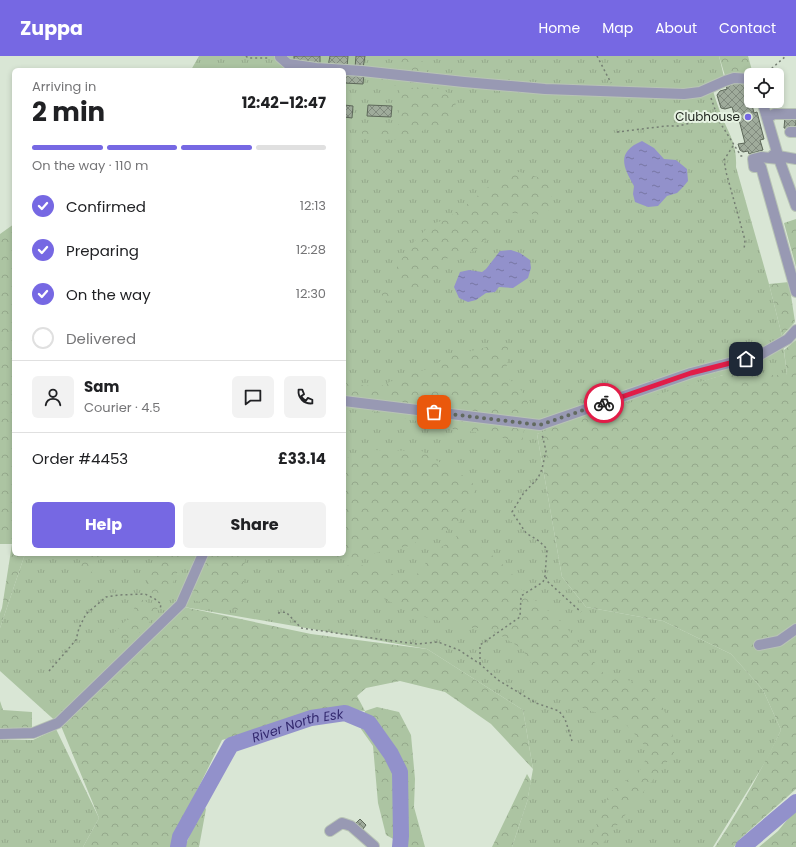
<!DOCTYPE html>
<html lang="en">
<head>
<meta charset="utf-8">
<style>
  body { margin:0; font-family:Poppins,sans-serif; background:#f2f2f2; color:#202124; height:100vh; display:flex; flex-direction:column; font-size:15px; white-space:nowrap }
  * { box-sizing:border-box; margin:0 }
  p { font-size:13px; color:#757577 }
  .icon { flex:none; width:22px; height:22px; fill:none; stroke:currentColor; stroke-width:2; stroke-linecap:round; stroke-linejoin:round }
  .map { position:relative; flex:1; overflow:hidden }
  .sheet { position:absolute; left:12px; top:12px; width:334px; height:488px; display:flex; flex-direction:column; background:#fff; border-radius:6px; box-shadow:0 2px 6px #0003 }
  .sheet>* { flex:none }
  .tools { position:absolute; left:744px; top:12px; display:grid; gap:8px }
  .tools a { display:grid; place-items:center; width:40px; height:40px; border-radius:6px; background:#fff; box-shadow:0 2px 6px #0003; font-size:20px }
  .pin { position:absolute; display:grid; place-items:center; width:34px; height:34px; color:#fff; margin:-17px; border-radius:8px; box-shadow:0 2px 6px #0006 }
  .courier { position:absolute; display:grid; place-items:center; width:40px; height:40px; margin:-20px; border:3px solid #e11d48; border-radius:50%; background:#fff; color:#222; box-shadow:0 1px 5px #0007 }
  .summary em { font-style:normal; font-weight:700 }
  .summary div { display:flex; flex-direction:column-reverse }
  .summary { display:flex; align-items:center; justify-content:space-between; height:68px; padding:0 20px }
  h1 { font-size:26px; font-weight:700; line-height:30px }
  .bar { display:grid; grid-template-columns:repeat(4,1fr); gap:6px 4px; align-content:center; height:48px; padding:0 20px }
  .bar i { height:5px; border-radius:3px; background:#e0e0e0 }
  .bar .current { background:#7668e3 }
  .bar p { grid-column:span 4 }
  .line { display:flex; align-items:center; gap:10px; padding:0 20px; border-top:1px solid #e0e0e0 }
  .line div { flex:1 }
  .round { display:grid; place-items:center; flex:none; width:42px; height:42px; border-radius:6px; background:#f2f2f2 }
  ol { padding:0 20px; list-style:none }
  li { display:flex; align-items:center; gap:12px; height:44px }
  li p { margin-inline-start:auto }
  li .icon { padding:4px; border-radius:50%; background:#7668e3; color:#fff; stroke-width:4 }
  li:last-child { color:#757577 }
  li i { width:22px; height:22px; border:2px solid #e0e0e0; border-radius:50% }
  .primary-button { display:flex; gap:8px; margin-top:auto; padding:8px 20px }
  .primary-button a { flex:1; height:46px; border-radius:6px; background:#7668e3; color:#fff; font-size:16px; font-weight:700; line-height:46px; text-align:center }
  .primary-button a+a { background:#f2f2f2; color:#202124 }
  header { display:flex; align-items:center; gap:24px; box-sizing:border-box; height:56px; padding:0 20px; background:#7668e3; color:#fff }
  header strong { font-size:19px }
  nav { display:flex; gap:22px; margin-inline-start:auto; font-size:14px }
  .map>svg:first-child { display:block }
</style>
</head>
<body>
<header>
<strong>Zuppa</strong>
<nav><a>Home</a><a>Map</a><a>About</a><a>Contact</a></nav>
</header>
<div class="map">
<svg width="796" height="791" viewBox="0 0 796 791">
  <defs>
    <pattern id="grass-tufts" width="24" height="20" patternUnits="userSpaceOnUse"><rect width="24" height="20" fill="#acc4a2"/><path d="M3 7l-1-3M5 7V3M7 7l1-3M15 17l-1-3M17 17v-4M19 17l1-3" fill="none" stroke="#94a88b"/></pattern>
    <pattern id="forest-crowns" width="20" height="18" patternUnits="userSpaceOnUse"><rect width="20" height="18" fill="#acc4a2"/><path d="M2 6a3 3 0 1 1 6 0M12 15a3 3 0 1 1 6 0" fill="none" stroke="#94a88b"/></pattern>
    <pattern id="water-ripples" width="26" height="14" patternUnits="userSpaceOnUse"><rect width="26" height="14" fill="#9291cb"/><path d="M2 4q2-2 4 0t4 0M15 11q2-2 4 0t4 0" fill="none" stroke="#7776a4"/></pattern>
    <pattern id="building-cross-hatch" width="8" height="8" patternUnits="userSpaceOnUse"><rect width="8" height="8" fill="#9fab9b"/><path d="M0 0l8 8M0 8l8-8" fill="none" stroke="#818b7e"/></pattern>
  </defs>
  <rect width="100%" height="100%" fill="#d9e6d5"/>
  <!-- grass -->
  <path fill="url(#grass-tufts)" d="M199,0H719L725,25L713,35C716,44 719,54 723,63C731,82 737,89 736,111L769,228L782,280L787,319H723L537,378L562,521L586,551L663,565L731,598L763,634L781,674L767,703L713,791H512L527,746L533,713L523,654L427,593L184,551L61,670L0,615V572L25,498H344V14H191Z
    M56,673L99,762L83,791H0V684H33Z"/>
  <!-- forest -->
  <path fill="url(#forest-crowns)" d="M393,0H413L427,8L426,19L399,16Z
    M719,0H748L753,18L726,23Z
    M379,21L406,24L411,32L426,31L440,32L456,42L455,56L450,67L443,72L431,71L405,82L392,84L362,79V70L398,72L400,30L379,28Z
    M519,116L531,119L547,124L552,137L548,159L511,157L498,165L484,187L475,195L457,198L446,203L438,217L409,238L400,228L393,224V218L398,209L410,190L431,168L445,164L473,144L485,133L502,123Z
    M796,163V211L784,167Z
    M14,168V498H25L0,572V557L2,552L12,488H0V178Z
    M789,226L795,266L782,280L769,228Z
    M387,229L394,237L396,244L387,245L381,238L383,233Z
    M796,284V733L740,783L734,791H715C740,754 761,714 781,674L763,634L731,598L663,565L586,551L562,521L537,378L575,363L723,319H787L784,294Z
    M499,288L508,291L506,320L521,334L528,347L522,387L488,378L453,373L377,356L344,352V327L379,331L394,324L427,313L451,300Z
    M371,394L422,395L434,403L461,418L477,431L458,468L443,477L424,481L410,490L386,494L356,503L335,502L330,498H344V403Z
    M457,480L486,494L511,516L521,533L557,562L573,579L604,618L631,625L647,632L663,652L672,672L674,697L600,791H584L588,789L610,736L639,716L646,703L648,693L622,664L587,654L562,642L546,631L522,593L489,572H468L421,560L358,531L344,517L346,510C372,505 387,520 412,523L423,512L429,500Z
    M81,498H101L94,513L87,521L79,513Z
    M158,498H186L167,539L159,540L145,534L151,509Z
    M207,498H246C242,521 244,533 249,556L187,543Z
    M139,542L158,552L145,573L130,583L114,584L111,580L131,559Z
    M184,551L311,578L427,593L523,654L533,713L491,668L445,636L400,625L366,632L357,640L365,655L377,651L399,656L411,679L415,723L414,751L425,791H408L386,779L378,747L373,690L361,673L365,655L338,653L309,659L222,684L175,779L172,791H83L99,762L61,670Z
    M0,645L3,654L32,656V674L0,675Z
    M527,718L531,725L527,746L512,791H492Z
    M202,748L206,753L199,791H185Z
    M796,755V791H759L778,775L792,758Z"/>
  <!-- water -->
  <path fill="url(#water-ripples)" d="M642,85L654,92L664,103L676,104L687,113L688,125L683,131L677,137L667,140L658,150L648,151L635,146L633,138L634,130C623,111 616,96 642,85Z
    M511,194L520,197L530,204L531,212L528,222L513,232L499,231L495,236L486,237L476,244L468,246L459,242L454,231L460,216L469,214L482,216L486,213L500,195Z"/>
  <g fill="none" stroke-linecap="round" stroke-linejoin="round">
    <!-- river -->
    <g stroke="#9291cb" stroke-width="16">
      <path id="s1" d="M178,791L180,781L231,689L311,662L345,657L369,667L391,698L400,716L401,780L400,791"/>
      <path d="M743,791L796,746"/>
    </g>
  </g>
  <!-- building -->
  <path fill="url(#building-cross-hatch)" stroke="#5d6859" d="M294,0H320V8L294,6Z
    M330,0H348L347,11L328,10Z
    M356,0H365L363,12H355Z
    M344,17L364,18L363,28L344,27Z
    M745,25L746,28L750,27L751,35L749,36L751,45L754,57L757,56L764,83L760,84L763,94L749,98L748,95L743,96L740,94L738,88L745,87L738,60L735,61L732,51L725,53L721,52L717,39L720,35L727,33L726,29L731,26Z
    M344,49L353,50L352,62L344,61Z
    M368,49L392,50L391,61L367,60Z
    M785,61L796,62V74L784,72Z
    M360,763L366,769L363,773L356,767Z"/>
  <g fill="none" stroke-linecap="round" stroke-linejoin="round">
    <defs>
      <path id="minor" d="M282,0L280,1L288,8L316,12L362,15L464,26L545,33L684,38L700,36L725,25L734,22L751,23
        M762,45L779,103L761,101L753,103L754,111H761L796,236
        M767,62L774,58H796
        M790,76H796
        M773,99L796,103
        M779,103L796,150
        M344,345L540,369L691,317L760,299L788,283L796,274
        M759,589L779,585L796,573
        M0,678L33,677L58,667L181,548L203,498
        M330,775L342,767L351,770L374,790L373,791"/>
    </defs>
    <!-- minor casing -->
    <use href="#minor" stroke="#b8c4b5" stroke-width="12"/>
    <!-- path -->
    <path stroke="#757e73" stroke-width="1.5" stroke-dasharray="2 3" stroke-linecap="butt" d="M246,0L248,2H270
      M597,0L611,27
      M758,19L767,14
      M764,19L786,0
      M711,42L719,65L741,100H744
      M617,76L666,70H679L709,62L717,58
      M733,90L724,104L726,116L745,184L744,194
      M546,521L547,525L581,556
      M278,557L286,556L301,572L364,581L417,588L438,586L459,594L480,608L498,624L536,647L559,655L565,663L572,685
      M480,608V589L520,561L521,540L543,526L545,520L547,493L539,485L526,477L512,456L523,438L538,422L542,413L546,395L542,378
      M49,615L76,584L79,572L86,558L106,541L119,539L145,538L155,543L161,548L160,554"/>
    <!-- minor -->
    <use href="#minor" stroke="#9899b3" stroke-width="10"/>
  </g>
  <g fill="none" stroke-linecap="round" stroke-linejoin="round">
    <!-- done -->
    <path stroke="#626a60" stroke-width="4" stroke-dasharray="0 7.2" d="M434,356L540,369L604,347"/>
    <!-- route -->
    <path stroke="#e11d48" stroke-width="5" d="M604,347L691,317L746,303"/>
  </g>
  <!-- markers -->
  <circle fill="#7668e3" stroke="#e6f3e2" stroke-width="1.5" cx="748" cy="61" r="4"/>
  <g text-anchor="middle" stroke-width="4" stroke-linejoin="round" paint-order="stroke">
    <!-- poi labels -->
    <g font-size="12" fill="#222721" stroke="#e6f3e2" text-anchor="end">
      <text x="740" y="65">Clubhouse</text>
    </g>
    <!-- water labels -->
    <g font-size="13" font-style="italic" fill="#33296f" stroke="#e6f3e2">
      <text dy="5" stroke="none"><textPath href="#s1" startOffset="185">River North Esk</textPath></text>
    </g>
  </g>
</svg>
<div class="tools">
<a><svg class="icon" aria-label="locate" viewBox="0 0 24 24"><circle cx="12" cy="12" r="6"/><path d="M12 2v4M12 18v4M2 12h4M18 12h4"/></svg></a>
</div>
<div class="pin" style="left:434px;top:356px;background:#ea580c"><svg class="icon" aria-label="bag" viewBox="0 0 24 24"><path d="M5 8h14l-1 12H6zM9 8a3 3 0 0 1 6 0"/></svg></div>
<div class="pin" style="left:746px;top:303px;background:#1f2937"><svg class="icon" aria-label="home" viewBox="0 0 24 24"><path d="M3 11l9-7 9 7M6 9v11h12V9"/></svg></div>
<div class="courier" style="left:604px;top:347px"><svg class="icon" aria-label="bike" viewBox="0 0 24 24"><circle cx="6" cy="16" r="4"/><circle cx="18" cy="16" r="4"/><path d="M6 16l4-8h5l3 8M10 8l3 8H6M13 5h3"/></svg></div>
<section class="sheet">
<div class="summary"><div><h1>2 min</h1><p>Arriving in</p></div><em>12:42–12:47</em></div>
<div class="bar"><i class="current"></i><i class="current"></i><i class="current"></i><i></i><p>On the way · 110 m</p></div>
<ol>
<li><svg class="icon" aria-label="check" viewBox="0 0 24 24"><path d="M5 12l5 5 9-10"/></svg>Confirmed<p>12:13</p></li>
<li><svg class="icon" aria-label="check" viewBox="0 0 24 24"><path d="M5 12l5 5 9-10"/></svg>Preparing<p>12:28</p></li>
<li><svg class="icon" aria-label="check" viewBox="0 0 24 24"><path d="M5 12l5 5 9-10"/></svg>On the way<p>12:30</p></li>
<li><i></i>Delivered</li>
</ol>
<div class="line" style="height:72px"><a class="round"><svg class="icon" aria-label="person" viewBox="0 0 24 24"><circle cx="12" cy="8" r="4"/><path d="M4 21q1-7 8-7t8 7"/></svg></a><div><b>Sam</b><p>Courier · 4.5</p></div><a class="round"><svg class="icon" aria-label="chat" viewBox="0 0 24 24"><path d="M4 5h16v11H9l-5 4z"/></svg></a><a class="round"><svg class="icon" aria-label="phone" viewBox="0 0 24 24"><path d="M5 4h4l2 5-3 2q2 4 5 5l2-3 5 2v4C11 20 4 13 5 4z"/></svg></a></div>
<div class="line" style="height:52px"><div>Order #4453</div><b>£33.14</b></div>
<div class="primary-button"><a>Help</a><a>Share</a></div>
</section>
</div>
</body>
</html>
